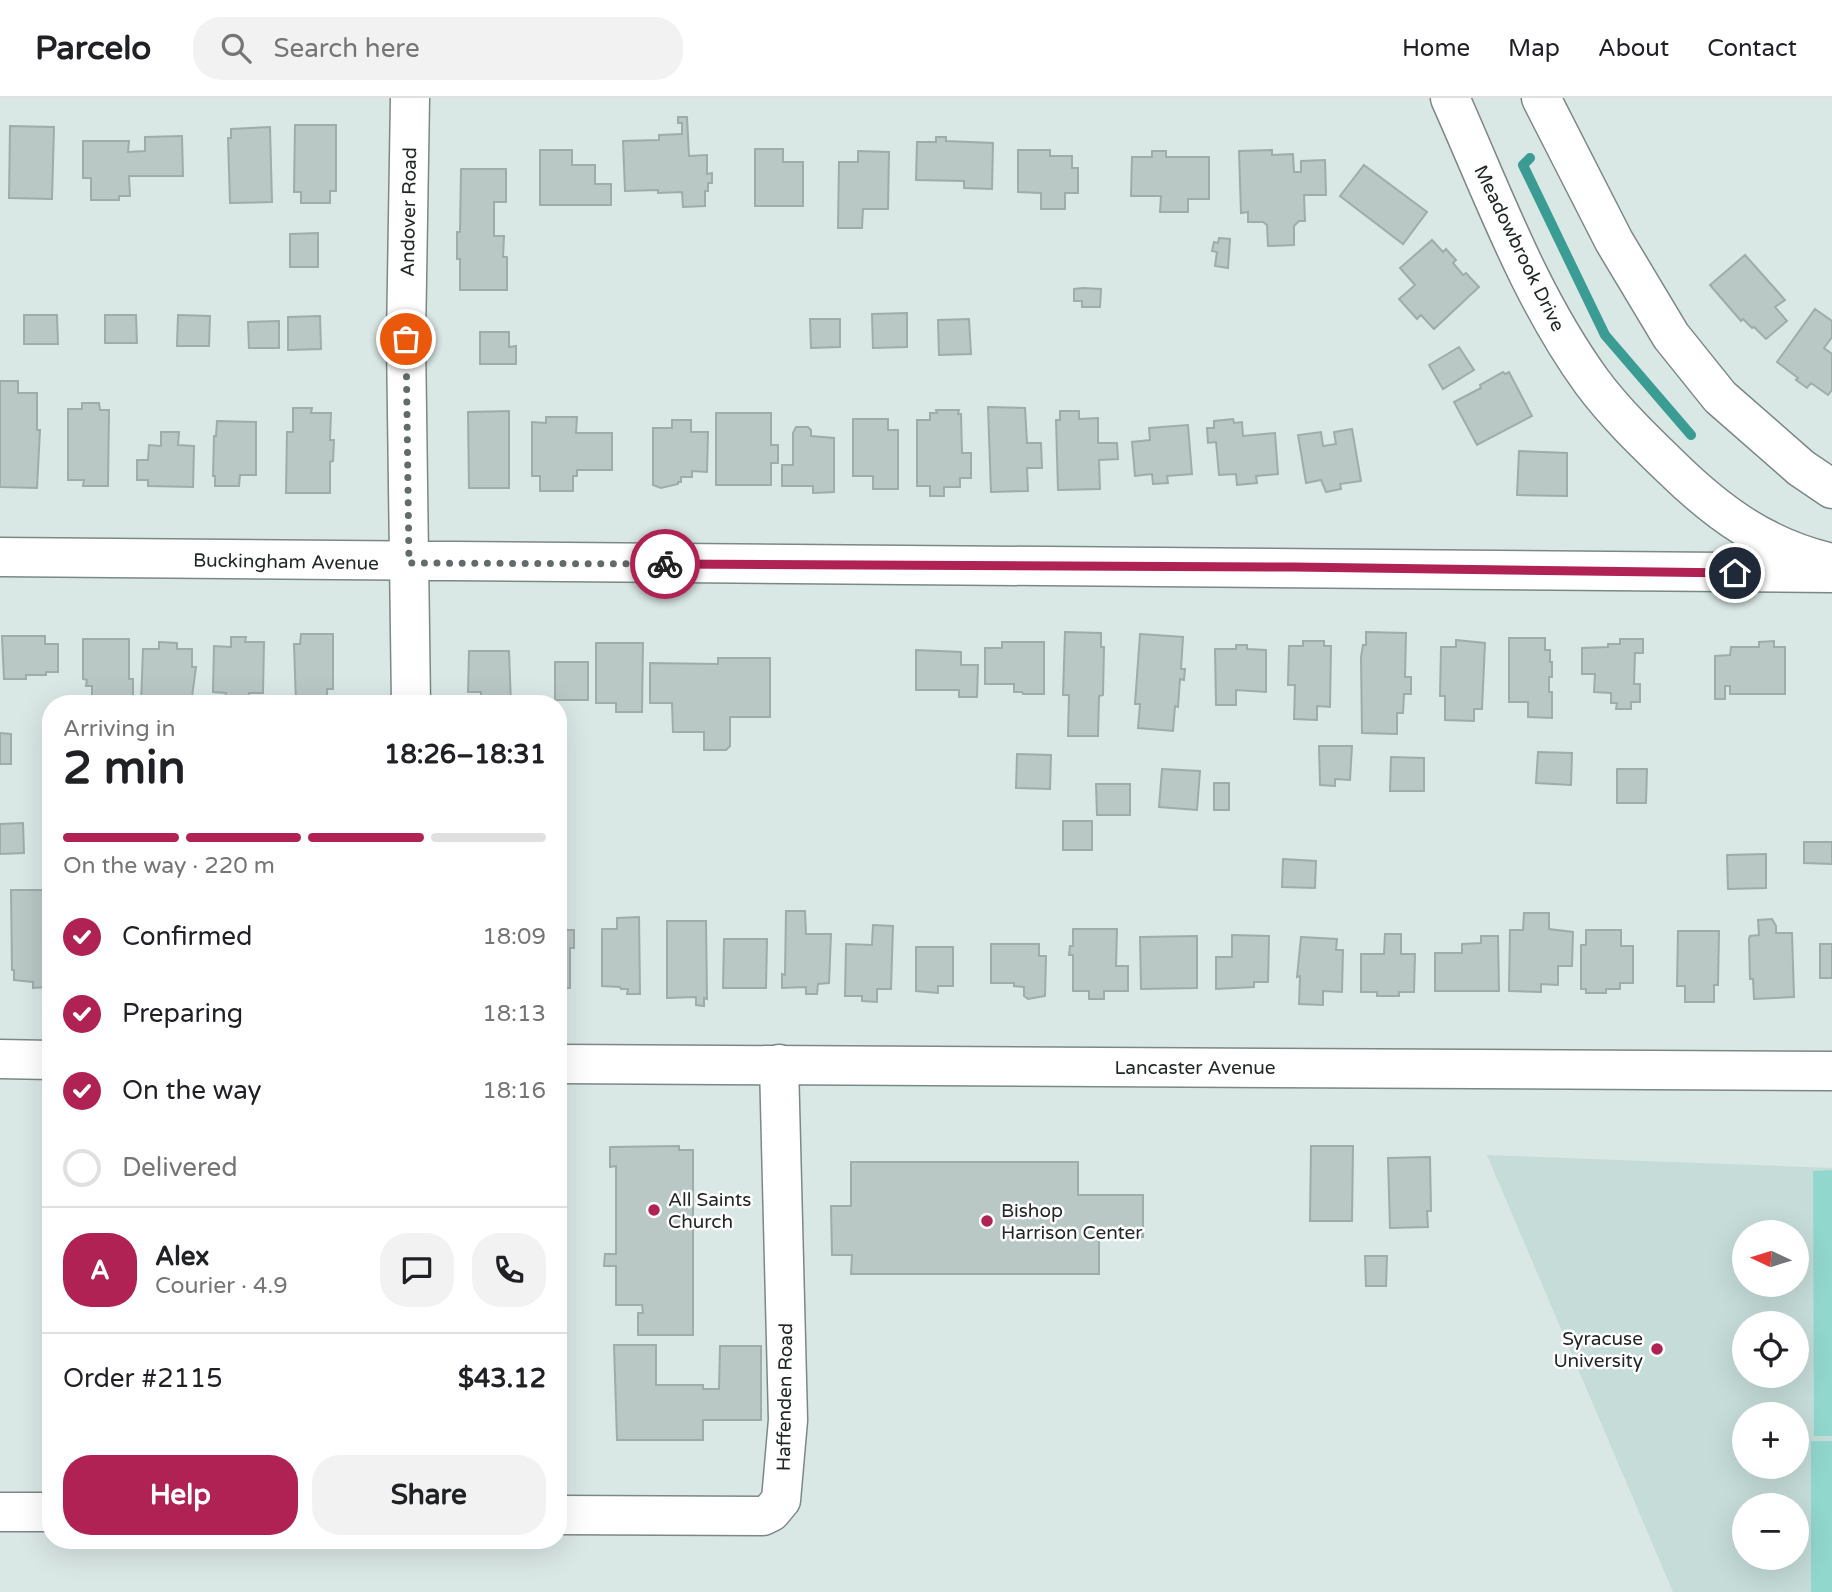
<!DOCTYPE html>
<html lang="en">
<head>
<meta charset="utf-8">
<style>
  body { margin:0; font-family:"Varela Round",sans-serif; background:#f2f2f2; color:#202124; height:100vh; display:flex; flex-direction:column; font-size:26px; white-space:nowrap }
  * { box-sizing:border-box; margin:0 }
  p { font-size:23px; color:#757577 }
  .icon { flex:none; width:38px; height:38px; fill:none; stroke:currentColor; stroke-width:2; stroke-linecap:round; stroke-linejoin:round }
  .map { position:relative; flex:1; overflow:hidden }
  .panel { position:absolute; left:42px; top:597px; width:525px; height:854px; display:flex; flex-direction:column; background:#fff; border-radius:28px; box-shadow:0 7px 28px #0002 }
  .panel>* { flex:none }
  .needle { width:46px; rotate:274deg }
  .buttons { position:absolute; left:1732px; top:1122px; display:grid; gap:14px }
  .buttons a { display:grid; place-items:center; width:77px; height:77px; border-radius:50%; background:#fff; box-shadow:0 7px 28px #0002; font-size:35px }
  .pin { position:absolute; display:grid; place-items:center; width:60px; height:60px; color:#fff; margin:-30px; border:4px solid #fff; border-radius:50%; box-shadow:0 2px 7px #0007 }
  .courier { position:absolute; display:grid; place-items:center; width:70px; height:70px; margin:-35px; border:5px solid #b12254; border-radius:50%; background:#fff; color:#222; box-shadow:0 2px 9px #0007 }
  .overview em { font-style:normal; font-weight:700 }
  .overview div { display:flex; flex-direction:column-reverse }
  .overview { display:flex; align-items:center; justify-content:space-between; height:119px; padding:0 21px }
  h1 { font-size:46px; font-weight:700; line-height:52px }
  .bar { display:grid; grid-template-columns:repeat(4,1fr); gap:10px 7px; align-content:center; height:84px; padding:0 21px }
  .bar i { height:9px; border-radius:5px; background:#e0e0e0 }
  .bar .on { background:#b12254 }
  .bar p { grid-column:span 4 }
  .line { display:flex; align-items:center; gap:18px; padding:0 21px; border-top:2px solid #e0e0e0 }
  .line div { flex:1 }
  .round { display:grid; place-items:center; flex:none; width:74px; height:74px; border-radius:28px; background:#f2f2f2 }
  ol { padding:0 21px; list-style:none }
  li { display:flex; align-items:center; gap:21px; height:77px }
  li p { margin-inline-start:auto }
  li .icon { padding:7px; border-radius:50%; background:#b12254; color:#fff; stroke-width:4 }
  li:last-child { color:#757577 }
  li i { width:38px; height:38px; border:4px solid #e0e0e0; border-radius:50% }
  .button { display:flex; gap:14px; margin-top:auto; padding:14px 21px }
  .button a { flex:1; height:80px; border-radius:28px; background:#b12254; color:#fff; font-size:28px; font-weight:700; line-height:80px; text-align:center }
  .button a+a { background:#f2f2f2; color:#202124 }
  header { display:flex; align-items:center; gap:42px; box-sizing:border-box; height:98px; padding:0 35px; background:#fff; border-bottom:2px solid #e0e0e0 }
  header strong { font-size:33px }
  nav { display:flex; gap:38px; margin-inline-start:auto; font-size:24px }
  .search { width:490px; height:63px; background:#f2f2f2; display:flex; align-items:center; gap:18px; box-sizing:border-box; padding:0 24px; border-radius:28px; color:#757577; font-size:26px }
  .map>svg:first-child { display:block }
</style>
</head>
<body>
<header>
<strong>Parcelo</strong>
<div class="search"><svg class="icon" aria-label="search" viewBox="0 0 24 24"><circle cx="10" cy="10" r="6"/><path d="M15 15l6 6"/></svg>Search here</div>
<nav><a>Home</a><a>Map</a><a>About</a><a>Contact</a></nav>
</header>
<div class="map">
<svg width="1832" height="1494" viewBox="0 0 1832 1494">
  <rect width="100%" height="100%" fill="#d9e7e5"/>
  <!-- built -->
  <path fill="#c5dcd9" fill-rule="evenodd" d="M1487,1057L1832,1070V1494H1673ZM1745,1134H1797V1186H1745ZM1745,1225H1797V1278H1745ZM1745,1316H1797V1368H1745ZM1745,1407H1797V1460H1745Z"/>
  <!-- green -->
  <path fill="#91d7ce" d="M1832,1072V1338H1814L1813,1073Z
    M1811,1343H1832V1494H1811Z"/>
  <g fill="none" stroke-linecap="round" stroke-linejoin="round">
    <!-- stream -->
    <path stroke="#3b9c93" stroke-width="10" d="M1530,60L1523,67L1605,237L1691,337"/>
  </g>
  <!-- building -->
  <path fill="#b9c7c5" stroke="#9eacaa" stroke-width="2" d="M678,19H687L689,58L707,57V76L712,75V85H708V93H705V108L683,109L682,94L658,95V92L625,93L623,43L659,42V37L682,36V25H678Z
    M295,27H336V93H330V105H301V94H294Z
    M10,28L54,29L52,101L9,100Z
    M270,29L272,104L230,105L228,40H231V31Z
    M182,38L183,78H129L130,98H119V102H91V80H83V43H129L128,54L145,53V39Z
    M936,39H946V43L993,45L992,91L964,90V83L916,82L917,44H936Z
    M755,51H783V64H803V108H755Z
    M540,52H572V67H595V86H611V107H540Z
    M1018,52H1050V58H1072V70H1078V95H1065V111H1041V95L1018,94Z
    M1272,52V57L1293,56L1294,74H1301V63L1325,62L1326,97H1304L1305,123H1299L1294,128V147L1268,148L1267,127L1263,124H1248V114L1241,115L1239,53Z
    M858,53L889,54L888,111H863L862,130H838L839,64H858Z
    M1152,53H1166V59H1209V101H1188V114H1160L1161,98H1131L1132,59H1152Z
    M1364,67L1427,114L1403,146L1340,98Z
    M461,71H506V104H494V138H504L503,159H507V192H460V161H457V134H460Z
    M318,135V169H290V136Z
    M1219,140L1230,141L1228,170L1215,168L1217,154L1212,153L1214,144L1218,145Z
    M1432,142L1443,154L1446,151L1456,162L1453,165L1463,177L1466,175L1479,189L1434,231L1421,217L1417,221L1399,201L1415,187L1400,170Z
    M1745,157L1785,202L1775,209L1787,223L1766,241L1754,229L1752,230L1743,221L1741,223L1710,187Z
    M1083,190L1101,191L1100,209H1082V203H1074V191Z
    M1815,211L1832,223V239L1824,250L1832,256V292L1828,297L1811,285L1807,290L1796,282L1798,280L1777,264Z
    M907,215V249L873,250L872,216Z
    M24,217H57L58,246H24Z
    M105,217H136L137,245H105Z
    M178,217L210,218L209,248H177Z
    M320,218L321,251L288,252V219Z
    M810,221H840V249L811,250Z
    M969,221L971,256L939,257L938,222Z
    M279,223V250H249L248,224Z
    M480,234H509V249L516,248V266H480Z
    M1459,249L1474,272L1443,291L1429,267Z
    M1503,274L1505,276L1509,274L1532,318L1477,347L1454,304L1481,290L1480,287Z
    M0,283H18V295H37V332H40L37,390L0,389Z
    M82,305H99L100,312H109L108,388H83L84,382H68V311H82Z
    M988,309L1025,310L1027,345H1041L1042,370H1027L1028,393L991,394Z
    M293,310H312L311,315H331L330,342H334L333,363L330,364V395H286L287,334H293Z
    M936,312H959L958,316H961L962,355H971V380H960V389H944V398H930V388H917V322H930V315H937Z
    M509,313V390H469L468,314Z
    M1060,313H1079V321L1098,320V345H1117L1118,361L1099,362L1100,391L1058,392L1056,322H1060Z
    M716,315H771V347H778V365H771V387H716Z
    M546,319H577L576,335H612V372H577V378H573V393H540V378H532V324L546,325Z
    M853,321H888V332H898V391H873V378H853Z
    M1233,321L1234,325L1242,324L1243,338L1275,335L1278,376L1256,378L1257,385L1237,387L1236,376L1219,377L1216,344L1208,345L1207,330H1214V323Z
    M672,322H691V334H708L707,374L692,373V379H681V384H678V386L661,390L653,387V330H672Z
    M217,323L256,324V377H240L239,388H215V378H213L214,338H216Z
    M1188,327L1192,376L1167,378L1168,385L1153,386L1152,376L1135,378L1132,344L1150,342L1149,330Z
    M796,329H808L811,332V338L834,340V394L813,395V388H782V367H793V335Z
    M1352,331L1361,383L1340,386L1341,391L1326,394L1321,382L1306,385L1298,337L1321,334L1323,348L1336,346L1334,334Z
    M161,334H179L178,347L194,348L193,389L148,388V382H137V362H148L149,347L161,348Z
    M1519,353L1567,355V398L1517,397Z
    M1065,534L1101,535V549H1104L1103,597L1099,598L1098,638H1068L1069,597H1063Z
    M1366,534L1406,535L1405,579H1411V596H1404L1403,615H1397V636L1362,635L1361,559L1363,547H1366Z
    M301,536H333V591H327V606H296L294,546H300Z
    M1140,536L1183,539L1181,571H1185L1184,582L1180,581L1178,609L1175,608L1173,633L1138,630L1140,606H1135Z
    M2,538H45V546H58V574H46V577H26V581H4Z
    M231,539H246L245,544H264L263,595H249L248,606H225L226,595L213,594L214,548L231,549Z
    M1509,540H1545V552H1550V564H1552V579H1549V594H1552V620L1528,619V604H1509Z
    M83,541H129V581H133V601H125L124,606H92V588H86L87,582L83,581Z
    M1620,541H1643V555H1635L1634,586H1640V604H1631V611H1616L1617,605H1611V595L1594,594L1595,576H1582V550L1608,549V546H1620Z
    M1456,542L1485,545L1482,611H1474V623L1445,622V598H1440L1441,549H1456Z
    M1303,543H1324V548H1331L1330,609L1317,608V622L1294,621L1295,587H1288L1289,548H1303Z
    M1774,543V549H1785V596H1730V588H1725V601H1715V558L1730,557L1731,549H1759V544Z
    M159,544L177,545V551H192V569H196L191,606H141L143,551H159Z
    M1002,544H1044V596H1023L1022,594H1014V586H985V550H1002Z
    M596,545H643L642,614H616V605H596Z
    M1236,547H1247V551L1266,552V594L1236,592V607H1216L1215,551H1236Z
    M916,552L961,554V567H978L977,599H959V592H916Z
    M469,553H509L511,606H481V594H468Z
    M718,560H770V619H730V648L726,652H704V634H673L672,605H650V565L718,566Z
    M555,564H588V602H555Z
    M0,635L11,636V666H0Z
    M1319,648H1352L1350,682L1335,681V688L1320,687Z
    M1538,654L1572,655L1571,687L1536,685Z
    M1017,656L1051,657L1050,691L1016,690Z
    M1391,659L1424,660V693H1390Z
    M1162,671L1200,673L1197,712L1159,709Z
    M1617,671H1647L1646,705H1617Z
    M1214,685H1229V712H1214Z
    M1096,686H1130V717H1097Z
    M1063,723H1092V752H1063Z
    M23,725L24,755L0,756V726Z
    M1804,744H1832V766L1804,765Z
    M1766,756V790L1728,791L1727,757Z
    M1283,761L1316,763L1315,790L1282,789Z
    M11,792H51V885H47V889L33,890V884L14,882V872H12Z
    M786,813H805L806,836H831L829,885L818,886L817,896H806V889L782,890V876L785,877Z
    M1524,815H1549V831L1573,834L1572,868H1558V887L1541,886V894L1509,893L1510,832H1523Z
    M639,819L640,896H627L628,891H621L620,889L602,888V831H617V820Z
    M1772,821L1776,828V835H1792L1794,899L1754,901L1753,881H1750L1749,841L1750,838L1759,837L1758,822Z
    M667,823H706L707,901L704,900V908L696,907V899L667,900Z
    M873,827L893,828L891,891H877V904L862,903V898H845L846,846L872,847Z
    M1073,831H1117L1116,868H1128V893H1104V901H1089V893H1073V857H1069L1070,848H1073Z
    M558,832H574V850H570V890H558Z
    M1586,832H1621V848H1633V885H1620V891H1606V895H1586V891H1581V847H1586Z
    M1678,833H1719L1718,887H1714V904H1685V888H1677Z
    M1385,836H1401V856H1415L1414,894H1399V898H1377V894H1361V856H1384Z
    M1232,837L1269,838L1268,884H1254V889L1216,891V859H1232Z
    M1197,838V890L1141,891L1140,839Z
    M1481,838H1498L1499,893H1435V855H1462V846L1481,845Z
    M1301,839L1337,841L1336,852H1343L1342,894L1323,893V907L1299,906L1300,878L1297,879Z
    M724,841H767L766,890H723Z
    M991,846H1039V858H1046L1045,898L1028,901L1024,898V889L1014,888V885H991Z
    M1820,846H1832V880H1820Z
    M916,849H953V888H938V895L916,893Z
    M679,1048V1052H693V1237H638V1215H643L642,1207H616V1168H604L605,1156H616V1068L610,1069V1049Z
    M1311,1048H1353L1352,1123H1310Z
    M1430,1059L1431,1113H1427L1428,1129L1390,1130L1388,1060Z
    M851,1064H1078V1097H1143V1139H1099V1176H851L852,1157H832L831,1108H851Z
    M1365,1158H1387L1386,1188H1366Z
    M614,1247H656V1287H703V1291H719L720,1248H761V1322H703V1342H617Z"/>
  <g fill="none" stroke-linecap="round" stroke-linejoin="round">
    <defs>
      <path id="minor" d="M410,0L406,241L411,606
        M1450,0C1493,96 1530,199 1592,284C1615,315 1644,343 1672,370C1718,415 1765,449 1828,464
        M1541,0L1614,143L1671,238L1720,299L1801,370L1832,391
        M0,459L1832,475
        M0,961L51,962
        M558,966L1832,973
        M0,1414H51
        M558,1417L763,1418L771,1414L781,1402L788,1322L779,966"/>
    </defs>
    <!-- minor casing -->
    <use href="#minor" stroke="#7b8886" stroke-width="41"/>
    <!-- minor -->
    <use href="#minor" stroke="#fff" stroke-width="38"/>
  </g>
  <g fill="none" stroke-linecap="round" stroke-linejoin="round">
    <!-- done -->
    <path stroke="#626b6a" stroke-width="7" stroke-dasharray="0 12.6" d="M406,241L409,465L665,466"/>
    <!-- route -->
    <path stroke="#b12254" stroke-width="9" d="M665,466L1294,469L1735,475"/>
  </g>
  <!-- markers -->
  <g fill="#b12254" stroke="#fff" stroke-width="2.5">
    <circle cx="654" cy="1112" r="7"/>
    <circle cx="987" cy="1123" r="7"/>
    <circle cx="1657" cy="1251" r="7"/>
  </g>
  <g text-anchor="middle" stroke-width="5" stroke-linejoin="round" paint-order="stroke">
    <!-- street labels -->
    <g font-size="19" fill="#222827" stroke="#fff">
      <text transform="translate(408 114) rotate(-89)" y="7">Andover Road</text>
      <text transform="translate(1520 150) rotate(64)" y="7">Meadowbrook Drive</text>
      <text transform="translate(286 463) rotate(1)" y="7">Buckingham Avenue</text>
      <text x="1195" y="976">Lancaster Avenue</text>
      <text transform="translate(784 1299) rotate(-89)" y="7">Haffenden Road</text>
    </g>
    <!-- poi labels -->
    <g font-size="19" fill="#222827" stroke="#fff" text-anchor="start">
      <text x="668" y="1108">All Saints<tspan x="668" dy="22">Church</tspan></text>
      <text x="1001" y="1119">Bishop<tspan x="1001" dy="22">Harrison Center</tspan></text>
      <text x="1643" y="1247" text-anchor="end">Syracuse<tspan x="1643" dy="22">University</tspan></text>
    </g>
  </g>
</svg>
<div class="buttons">
<a><svg class="needle" viewBox="-14 -14 28 28"><path d="M0-13l5 13h-10z" fill="#e53935"/><path d="M0 13l5-13h-10z" fill="#757577"/></svg></a>
<a><svg class="icon" aria-label="locate" viewBox="0 0 24 24"><circle cx="12" cy="12" r="6"/><path d="M12 2v4M12 18v4M2 12h4M18 12h4"/></svg></a>
<a>+</a>
<a>−</a>
</div>
<div class="pin" style="left:406px;top:241px;background:#ea580c"><svg class="icon" aria-label="bag" viewBox="0 0 24 24"><path d="M5 8h14l-1 12H6zM9 8a3 3 0 0 1 6 0"/></svg></div>
<div class="pin" style="left:1735px;top:475px;background:#1f2937"><svg class="icon" aria-label="home" viewBox="0 0 24 24"><path d="M3 11l9-7 9 7M6 9v11h12V9"/></svg></div>
<div class="courier" style="left:665px;top:466px"><svg class="icon" aria-label="bike" viewBox="0 0 24 24"><circle cx="6" cy="16" r="4"/><circle cx="18" cy="16" r="4"/><path d="M6 16l4-8h5l3 8M10 8l3 8H6M13 5h3"/></svg></div>
<section class="panel">
<div class="overview"><div><h1>2 min</h1><p>Arriving in</p></div><em>18:26–18:31</em></div>
<div class="bar"><i class="on"></i><i class="on"></i><i class="on"></i><i></i><p>On the way · 220 m</p></div>
<ol>
<li><svg class="icon" aria-label="check" viewBox="0 0 24 24"><path d="M5 12l5 5 9-10"/></svg>Confirmed<p>18:09</p></li>
<li><svg class="icon" aria-label="check" viewBox="0 0 24 24"><path d="M5 12l5 5 9-10"/></svg>Preparing<p>18:13</p></li>
<li><svg class="icon" aria-label="check" viewBox="0 0 24 24"><path d="M5 12l5 5 9-10"/></svg>On the way<p>18:16</p></li>
<li><i></i>Delivered</li>
</ol>
<div class="line" style="height:126px"><b class="round" style="background:#b12254;color:#fff">A</b><div><b>Alex</b><p>Courier · 4.9</p></div><a class="round"><svg class="icon" aria-label="chat" viewBox="0 0 24 24"><path d="M4 5h16v11H9l-5 4z"/></svg></a><a class="round"><svg class="icon" aria-label="phone" viewBox="0 0 24 24"><path d="M5 4h4l2 5-3 2q2 4 5 5l2-3 5 2v4C11 20 4 13 5 4z"/></svg></a></div>
<div class="line" style="height:91px"><div>Order #2115</div><b>$43.12</b></div>
<div class="button"><a>Help</a><a>Share</a></div>
</section>
</div>
</body>
</html>
